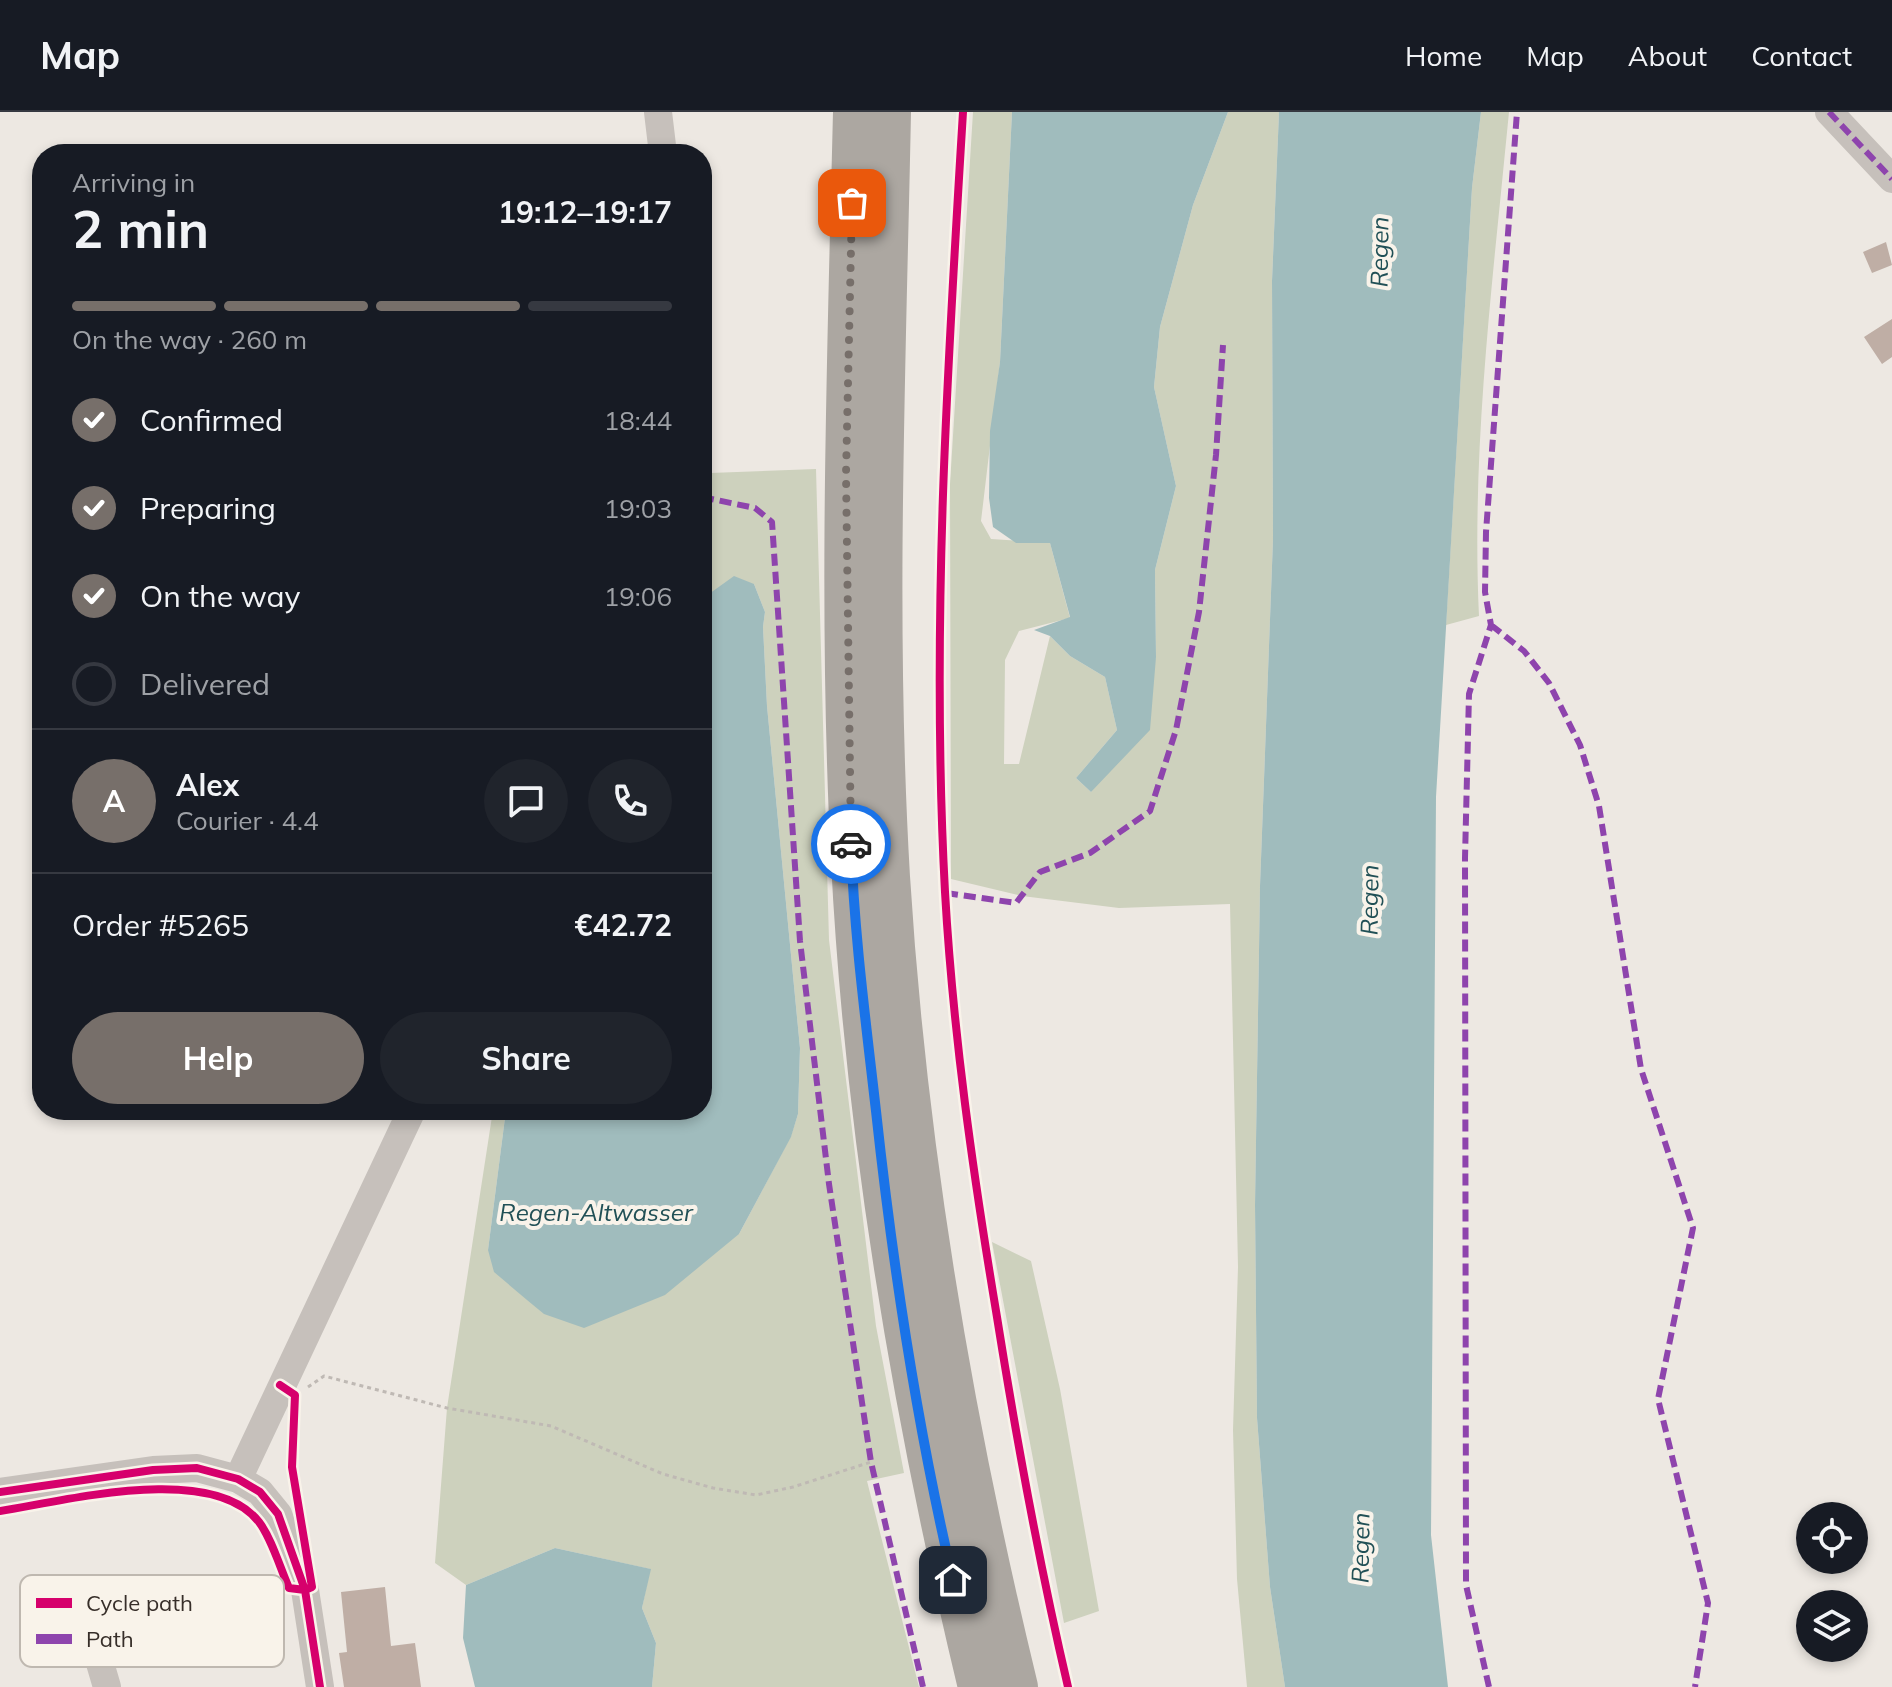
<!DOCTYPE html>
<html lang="en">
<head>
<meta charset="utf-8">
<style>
  body { margin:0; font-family:Mulish,sans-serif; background:#20242c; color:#f1f3f6; height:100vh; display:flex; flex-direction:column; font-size:30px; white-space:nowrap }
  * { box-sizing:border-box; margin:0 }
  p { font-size:26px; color:#9ea1a6 }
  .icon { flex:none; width:44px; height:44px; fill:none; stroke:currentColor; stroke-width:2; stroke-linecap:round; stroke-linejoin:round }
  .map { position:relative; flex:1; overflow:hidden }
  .drawer { position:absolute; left:32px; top:32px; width:680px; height:976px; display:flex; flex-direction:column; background:#171b24; border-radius:32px; box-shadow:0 4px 12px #0003 }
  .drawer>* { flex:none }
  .fabs { position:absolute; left:1796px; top:1390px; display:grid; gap:16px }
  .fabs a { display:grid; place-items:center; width:72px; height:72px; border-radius:50%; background:#171b24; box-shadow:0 4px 12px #0003; font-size:40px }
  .pin { position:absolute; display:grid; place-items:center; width:68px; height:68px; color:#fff; margin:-34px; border-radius:16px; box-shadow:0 4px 12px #0006 }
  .courier { position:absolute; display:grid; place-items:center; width:80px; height:80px; margin:-40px; border:6px solid #1a73e8; border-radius:50%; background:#fff; color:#222; box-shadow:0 2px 10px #0007 }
  .overview em { font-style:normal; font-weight:700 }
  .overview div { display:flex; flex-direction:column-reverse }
  .overview { display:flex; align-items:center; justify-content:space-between; height:136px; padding:0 40px }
  h1 { font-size:52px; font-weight:700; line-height:60px }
  .bar { display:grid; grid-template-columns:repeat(4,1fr); gap:12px 8px; align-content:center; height:96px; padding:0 40px }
  .bar i { height:10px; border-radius:6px; background:#363941 }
  .bar .on { background:#776f6a }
  .bar p { grid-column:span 4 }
  .line { display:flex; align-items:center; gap:20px; padding:0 40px; border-top:2px solid #363941 }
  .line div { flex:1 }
  .round { display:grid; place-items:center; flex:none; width:84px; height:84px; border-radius:42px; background:#20242c }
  ol { padding:0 40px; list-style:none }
  li { display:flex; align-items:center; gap:24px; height:88px }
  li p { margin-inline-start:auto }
  li .icon { padding:8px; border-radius:50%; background:#776f6a; color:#fff; stroke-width:4 }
  li:last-child { color:#9ea1a6 }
  li i { width:44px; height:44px; border:4px solid #363941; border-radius:50% }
  .button { display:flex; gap:16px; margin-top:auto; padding:16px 40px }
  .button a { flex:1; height:92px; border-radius:48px; background:#776f6a; color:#fff; font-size:32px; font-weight:700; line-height:92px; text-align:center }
  .button a+a { background:#20242c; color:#f1f3f6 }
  header { display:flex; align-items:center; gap:48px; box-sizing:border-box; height:112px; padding:0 40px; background:#171b24; border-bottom:2px solid #363941 }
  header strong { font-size:38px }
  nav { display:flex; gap:44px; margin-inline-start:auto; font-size:28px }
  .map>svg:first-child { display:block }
</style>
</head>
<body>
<header>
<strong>Map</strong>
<nav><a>Home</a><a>Map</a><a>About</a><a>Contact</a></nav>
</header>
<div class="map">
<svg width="1892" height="1575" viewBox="0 0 1892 1575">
  <rect width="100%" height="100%" fill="#ede8e2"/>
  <!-- green -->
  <path fill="#cdd1bd" d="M973,0H1012L1000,250L981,409L991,427L1050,431L1070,506L1019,519L1005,548L1004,652H1019L1050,524L1070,544L1105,565L1117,618L1076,666L1091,680L1156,545L1155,458L1176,374L1154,275L1160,215L1193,93L1228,0H1279L1272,169L1273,427L1260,774L1255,1093L1257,1306L1270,1475L1285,1575H1247L1237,1467L1233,1318L1238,1155L1230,792L1119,796L1022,784L951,767L950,372Z
    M1481,0H1509C1493,167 1471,336 1479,504L1446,513L1472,76Z
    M816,357L829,828L876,1214L904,1361L867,1369L919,1575H652L656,1531L642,1496L650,1457L555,1436L466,1473L435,1451L447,1296L493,998H506L488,1138L739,1122L791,1024L798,1002L800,936L767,594L763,515L765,500L754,472L708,482L702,487V389L710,361Z
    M992,1130L1031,1149L1060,1277L1099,1499L1064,1511Z"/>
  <!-- water -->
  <path fill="#a0bcbd" d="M1012,0H1228L1193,93L1160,215L1154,275L1176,374L1155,458L1156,545L1150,618L1091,680L1076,666L1117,618L1105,565L1070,544L1050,524L1034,518L1070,505L1050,431H1016L993,415L989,386L990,319L1000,250Z
    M1279,0H1481L1472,76L1436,685L1431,1423L1448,1575H1285L1270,1475L1257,1306L1255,1093L1260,774L1273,427L1272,169Z
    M734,464L754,472L765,500L763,515L767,594L800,936L798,1002L791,1025L739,1122L665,1183L584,1216L544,1202L527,1188L494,1160L488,1138L506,998H702V487Z
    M555,1436L651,1457L642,1496L656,1531L652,1575H475L463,1526L466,1473Z"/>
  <!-- building -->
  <path fill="#bfaea5" d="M1886,130L1892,153L1872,161L1863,140Z
    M1892,207V245L1882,252L1864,225Z
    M385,1475L391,1534L415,1531L421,1575H344L339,1541L347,1540L341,1480Z"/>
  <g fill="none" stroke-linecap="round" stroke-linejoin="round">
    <!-- path -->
    <path stroke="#bfb9b4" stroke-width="3" stroke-dasharray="4 4" stroke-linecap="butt" d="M308,1275L324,1264L447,1296L551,1314L663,1362L713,1376L756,1383L793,1375L871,1350"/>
    <!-- minor -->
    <path stroke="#c6c0bb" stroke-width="28" d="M658,0L663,42
      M1829,0L1892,67
      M238,1367L412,998
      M0,1380L153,1358L197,1356L238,1367L260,1380L278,1402L305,1478L320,1575
      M90,1517L107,1575"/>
    <!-- highway -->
    <path stroke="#aca7a1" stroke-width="42" d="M854,0C848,249 839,500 852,749C866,1027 914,1305 979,1575
      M890,0C885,255 874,510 889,765C906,1040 952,1308 1017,1575"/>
    <!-- quiet -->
    <path stroke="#8e44ad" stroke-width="6" stroke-dasharray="12 6" stroke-linecap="butt" d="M1829,0L1892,67
      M702,385L755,396L772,410L800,829L829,1072L871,1350L923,1575
      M1491,513L1524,539L1549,571L1580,633L1599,694L1641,957L1693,1116L1658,1287L1708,1491L1695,1575
      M946,781L1016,791L1040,760L1090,741L1150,699L1176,618L1199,500L1216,343L1223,233
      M1489,1575L1466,1473L1465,746L1469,582L1491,513L1485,480L1486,420L1517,0"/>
    <defs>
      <path id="cycleway" d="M963,0C947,260 931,520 945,780C953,921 973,1061 996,1199C1016,1325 1039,1451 1068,1575
        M0,1380L153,1358L197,1356L238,1367L260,1380L278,1402L305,1478L320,1575
        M0,1399C65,1389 212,1350 259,1410C272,1427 280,1456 289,1476L305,1478L312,1475L292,1355L295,1283L280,1273"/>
    </defs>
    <!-- cycleway casing -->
    <use href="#cycleway" stroke="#f9f3ea" stroke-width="13"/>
    <!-- cycleway -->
    <use href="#cycleway" stroke="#d6006c" stroke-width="8"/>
  </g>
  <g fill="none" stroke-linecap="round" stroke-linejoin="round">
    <!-- done -->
    <path stroke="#776f6a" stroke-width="8" stroke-dasharray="0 14.4" d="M851,732L846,362L852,91"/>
    <!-- route -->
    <path stroke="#1a73e8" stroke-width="10" d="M851,732C854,821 866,911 876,999C893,1156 917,1314 953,1468"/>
  </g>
  <g text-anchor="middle" stroke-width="8" stroke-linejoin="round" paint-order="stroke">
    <!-- water labels -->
    <g font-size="24" font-style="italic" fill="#215056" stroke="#f9f3ea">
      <text transform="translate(1380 140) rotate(-89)" y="8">Regen</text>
      <text transform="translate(1370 788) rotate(-89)" y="8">Regen</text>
      <text x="596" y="1109">Regen-Altwasser</text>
      <text transform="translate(1361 1436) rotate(-89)" y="8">Regen</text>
    </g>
  </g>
  <!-- legend -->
  <rect x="20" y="1463" width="264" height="92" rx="12" fill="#f9f3ea" stroke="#bfb8b0" stroke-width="2"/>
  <rect x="36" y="1486" width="36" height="10" fill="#d6006c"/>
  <rect x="36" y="1522" width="36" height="10" fill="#8e44ad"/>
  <g font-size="22" fill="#372e29">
    <text x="86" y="1499">Cycle path</text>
    <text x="86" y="1535">Path</text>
  </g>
</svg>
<div class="fabs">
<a><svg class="icon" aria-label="locate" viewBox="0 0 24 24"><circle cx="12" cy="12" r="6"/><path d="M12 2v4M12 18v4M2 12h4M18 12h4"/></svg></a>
<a><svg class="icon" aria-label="layers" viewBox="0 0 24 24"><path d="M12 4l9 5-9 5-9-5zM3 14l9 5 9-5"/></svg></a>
</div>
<div class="pin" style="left:852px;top:91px;background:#ea580c"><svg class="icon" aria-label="bag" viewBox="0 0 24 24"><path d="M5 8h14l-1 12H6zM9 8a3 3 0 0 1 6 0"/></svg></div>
<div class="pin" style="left:953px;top:1468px;background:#1f2937"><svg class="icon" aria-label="home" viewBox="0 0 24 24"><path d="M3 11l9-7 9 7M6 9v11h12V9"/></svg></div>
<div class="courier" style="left:851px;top:732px"><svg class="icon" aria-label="car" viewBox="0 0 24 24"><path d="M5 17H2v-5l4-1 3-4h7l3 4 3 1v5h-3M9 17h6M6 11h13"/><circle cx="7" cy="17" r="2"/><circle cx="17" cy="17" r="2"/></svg></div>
<section class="drawer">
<div class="overview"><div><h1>2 min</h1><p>Arriving in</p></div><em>19:12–19:17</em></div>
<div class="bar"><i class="on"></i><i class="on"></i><i class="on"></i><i></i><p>On the way · 260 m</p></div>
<ol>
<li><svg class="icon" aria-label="check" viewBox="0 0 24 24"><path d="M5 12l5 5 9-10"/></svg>Confirmed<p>18:44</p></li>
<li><svg class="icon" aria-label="check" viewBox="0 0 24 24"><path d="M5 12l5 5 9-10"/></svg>Preparing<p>19:03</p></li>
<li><svg class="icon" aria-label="check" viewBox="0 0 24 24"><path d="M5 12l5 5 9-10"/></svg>On the way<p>19:06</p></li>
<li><i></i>Delivered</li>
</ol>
<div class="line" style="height:144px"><b class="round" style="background:#776f6a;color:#fff">A</b><div><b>Alex</b><p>Courier · 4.4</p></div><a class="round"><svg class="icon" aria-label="chat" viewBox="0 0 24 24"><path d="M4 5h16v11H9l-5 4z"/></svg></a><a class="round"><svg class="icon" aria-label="phone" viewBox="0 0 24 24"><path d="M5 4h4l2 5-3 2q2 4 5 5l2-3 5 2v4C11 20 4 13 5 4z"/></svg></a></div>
<div class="line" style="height:104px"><div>Order #5265</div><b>€42.72</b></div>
<div class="button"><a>Help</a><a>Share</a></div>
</section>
</div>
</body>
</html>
